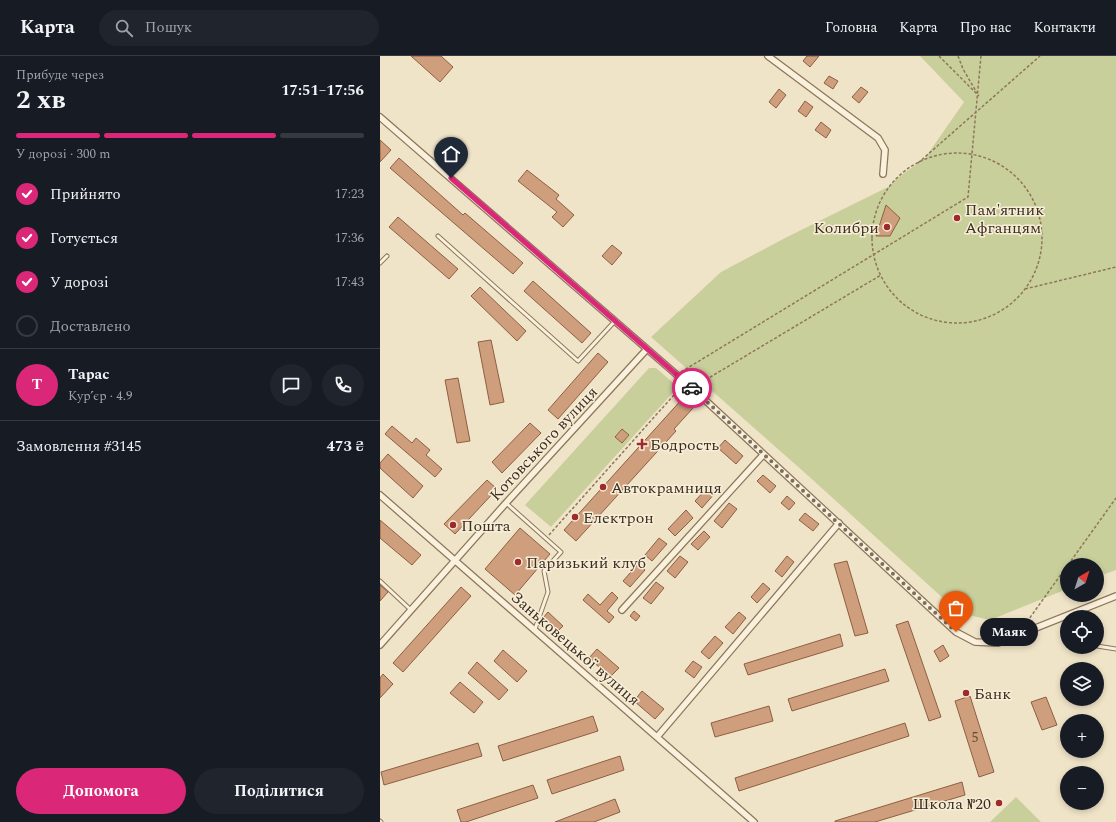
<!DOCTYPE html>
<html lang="uk">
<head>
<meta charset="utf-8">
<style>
  body { margin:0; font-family:Spectral,serif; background:#20242c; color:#f1f3f6; height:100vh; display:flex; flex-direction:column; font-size:15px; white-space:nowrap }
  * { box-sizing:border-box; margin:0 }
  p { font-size:13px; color:#9ea1a6 }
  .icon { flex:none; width:22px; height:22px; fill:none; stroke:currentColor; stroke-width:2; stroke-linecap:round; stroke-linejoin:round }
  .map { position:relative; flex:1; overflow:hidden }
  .details { display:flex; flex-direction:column; background:#171b24; width:380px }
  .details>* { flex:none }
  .needle { width:26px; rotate:39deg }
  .tools { position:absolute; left:680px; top:502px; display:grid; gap:8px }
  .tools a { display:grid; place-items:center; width:44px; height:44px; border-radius:50%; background:#171b24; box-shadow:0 2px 6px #0003; font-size:20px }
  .pin { position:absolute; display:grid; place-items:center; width:34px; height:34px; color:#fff; margin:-41px -17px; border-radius:50% 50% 50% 0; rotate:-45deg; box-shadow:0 0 4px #0007 }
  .pin .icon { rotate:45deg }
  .courier { position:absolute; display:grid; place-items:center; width:40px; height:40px; margin:-20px; border:3px solid #db2777; border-radius:50%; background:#fff; color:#222; box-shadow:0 1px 5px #0007 }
  .bubble { position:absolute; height:28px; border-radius:14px; background:#171b24; box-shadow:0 2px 6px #0003; font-size:13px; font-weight:700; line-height:28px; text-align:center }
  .headline em { font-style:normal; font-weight:700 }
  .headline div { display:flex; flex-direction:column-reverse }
  .headline { display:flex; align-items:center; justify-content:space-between; height:68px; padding:0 16px }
  h1 { font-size:26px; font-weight:700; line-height:30px }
  .bar { display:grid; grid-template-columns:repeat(4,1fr); gap:6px 4px; align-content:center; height:48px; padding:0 16px }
  .bar i { height:5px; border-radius:3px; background:#363941 }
  .bar .on { background:#db2777 }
  .bar p { grid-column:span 4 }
  .line { display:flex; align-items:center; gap:10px; padding:0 16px; border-top:1px solid #363941 }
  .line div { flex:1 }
  .round { display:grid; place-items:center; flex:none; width:42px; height:42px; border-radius:21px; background:#20242c }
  ol { padding:0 16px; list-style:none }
  li { display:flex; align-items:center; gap:12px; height:44px }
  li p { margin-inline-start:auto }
  li .icon { padding:4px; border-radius:50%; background:#db2777; color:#fff; stroke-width:4 }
  li:last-child { color:#9ea1a6 }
  li i { width:22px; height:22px; border:2px solid #363941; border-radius:50% }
  .primary-button { display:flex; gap:8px; margin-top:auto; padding:8px 16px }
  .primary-button a { flex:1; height:46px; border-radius:24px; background:#db2777; color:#fff; font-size:16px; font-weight:700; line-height:46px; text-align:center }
  .primary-button a+a { background:#20242c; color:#f1f3f6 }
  header { display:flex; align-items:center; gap:24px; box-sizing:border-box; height:56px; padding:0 20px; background:#171b24; border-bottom:1px solid #363941 }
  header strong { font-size:19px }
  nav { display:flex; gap:22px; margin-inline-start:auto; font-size:14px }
  .search { width:280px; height:36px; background:#20242c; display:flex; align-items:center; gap:10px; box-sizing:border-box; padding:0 14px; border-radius:22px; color:#9ea1a6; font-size:15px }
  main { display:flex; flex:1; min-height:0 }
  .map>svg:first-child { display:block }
</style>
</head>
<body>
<header>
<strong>Карта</strong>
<div class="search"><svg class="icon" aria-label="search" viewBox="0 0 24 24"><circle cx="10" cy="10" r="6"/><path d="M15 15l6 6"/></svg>Пошук</div>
<nav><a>Головна</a><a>Карта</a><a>Про нас</a><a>Контакти</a></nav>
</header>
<main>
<section class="details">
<div class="headline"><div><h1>2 хв</h1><p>Прибуде через</p></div><em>17:51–17:56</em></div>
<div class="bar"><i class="on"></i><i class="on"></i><i class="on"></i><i></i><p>У дорозі · 300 m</p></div>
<ol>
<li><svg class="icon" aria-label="check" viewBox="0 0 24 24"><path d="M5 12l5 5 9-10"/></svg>Прийнято<p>17:23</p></li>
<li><svg class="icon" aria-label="check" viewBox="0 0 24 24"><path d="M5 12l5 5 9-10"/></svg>Готується<p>17:36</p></li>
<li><svg class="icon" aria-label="check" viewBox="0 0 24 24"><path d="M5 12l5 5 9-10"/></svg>У дорозі<p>17:43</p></li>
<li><i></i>Доставлено</li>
</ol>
<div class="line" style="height:72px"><b class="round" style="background:#db2777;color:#fff">Т</b><div><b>Тарас</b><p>Кур’єр · 4.9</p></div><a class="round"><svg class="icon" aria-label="chat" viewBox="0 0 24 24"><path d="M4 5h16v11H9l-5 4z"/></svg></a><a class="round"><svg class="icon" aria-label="phone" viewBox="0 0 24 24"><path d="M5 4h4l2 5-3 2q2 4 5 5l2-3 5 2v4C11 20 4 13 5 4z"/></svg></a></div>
<div class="line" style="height:52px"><div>Замовлення #3145</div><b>473 ₴</b></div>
<div class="primary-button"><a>Допомога</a><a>Поділитися</a></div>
</section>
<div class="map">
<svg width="736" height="766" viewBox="0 0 736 766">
  <rect width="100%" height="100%" fill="#f0e4c8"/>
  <!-- green -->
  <path fill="#c9cf9b" d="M540,0H736V514L717,521V509H687V533L610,564L580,557L565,544L424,416L271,281L341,216L407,181L510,130L516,123L545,102L584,46Z
    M269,312H276L298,331L171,471L145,449Z
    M636,741L661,766H610Z"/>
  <!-- building -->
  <path fill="#cf9f7d" stroke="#8d5f41" d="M31,0H61L73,11L60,26Z
    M427,0H439L430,11L423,5Z
    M449,20L458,25L453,33L444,27Z
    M481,31L488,36L479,47L472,41Z
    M399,33L406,39L396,52L389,46Z
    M425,45L433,51L426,61L418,55Z
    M441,66L451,74L446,82L435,74Z
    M0,84L11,94L0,106Z
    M19,102L83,159L85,157L143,207L133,218L10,112Z
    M147,114L179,139L176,143L194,159L183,171L172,161L177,156L138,125Z
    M506,149L520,162L510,180H496Z
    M18,161L78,213L69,223L9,171Z
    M232,189L242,197L232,209L222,200Z
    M153,225L211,277L202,287L144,235Z
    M100,231L146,275L137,285L91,240Z
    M111,284L124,346L110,349L98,286Z
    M218,297L228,306L178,363L168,354Z
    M78,322L90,385L77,387L65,324Z
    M303,342L314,351L294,373L296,375L196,485L184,474Z
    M150,367L161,377L122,417L112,406Z
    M12,370L32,387L36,382L50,394L46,399L62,413L55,421L5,378Z
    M242,373L249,379L242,387L235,381Z
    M345,384L363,400L356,408L338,392Z
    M8,398L43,430L33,442L0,412V407Z
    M383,419L396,430L390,437L377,425Z
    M107,424L117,433L75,478L64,468Z
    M328,431L335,437L322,452L315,445Z
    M407,440L415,447L409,454L401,447Z
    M349,447L357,453L342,472L334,465Z
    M306,454L313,462L295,480L288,473Z
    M425,457L439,468L433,475L419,464Z
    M0,464L41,499L32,509L0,482Z
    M140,472L170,498L135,539L105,513Z
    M324,475L330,481L318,494L311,488Z
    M279,482L287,488L272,505L265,499Z
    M300,500L308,506L295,522L287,515Z
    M407,500L414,506L402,521L395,515Z
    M467,505L488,577L475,580L454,508Z
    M258,508L265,514L250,531L243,525Z
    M276,526L284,532L271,548L263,542Z
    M383,527L390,533L377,547L371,541Z
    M0,529L8,536L0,545Z
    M81,531L91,540L23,616L13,607Z
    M232,536L238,542L227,555L234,561L229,567L203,544L208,538L220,549Z
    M254,555L260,560L256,565L250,560Z
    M168,556L183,570L178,575L163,562Z
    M359,556L366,562L353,578L345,571Z
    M528,565L561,661L549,665L516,569Z
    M460,578L463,590L368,619L364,608Z
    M335,580L343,587L329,603L321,596Z
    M563,589L569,600L560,606L554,595Z
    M217,593L239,612L230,621L209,602Z
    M123,594L147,615L137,626L114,605Z
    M313,605L322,611L314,622L305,615Z
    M97,606L128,634L119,644L88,617Z
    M505,613L509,625L412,655L408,643Z
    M3,618L13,628L0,642V622Z
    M80,626L103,646L94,657L70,637Z
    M262,635L284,653L275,663L254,645Z
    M590,640L614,716L599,721L575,645Z
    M666,641L677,669L662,674L651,646Z
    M389,650L393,665L335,681L331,667Z
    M213,660L218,675L123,705L118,690Z
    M525,667L529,680L359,735L355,722Z
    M98,687L102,700L4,729L1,716Z
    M240,700L244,714L172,738L167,724Z
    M582,726L585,739L495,766H455V765Z
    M153,729L158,742L86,766H81L77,754Z
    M235,743L240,756L214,766H175Z"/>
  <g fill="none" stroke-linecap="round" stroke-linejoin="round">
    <defs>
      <path id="lane" d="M58,180L198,305L235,265
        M0,207L7,200
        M126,447L181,496L164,515L168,536L155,573
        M0,525L31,554
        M717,590L736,593
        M0,765L1,766"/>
      <path id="street" d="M388,0L498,82L505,94L503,118
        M0,61L312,332L576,576L595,586L618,587L736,540
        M0,439L374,766
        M242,554L383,399
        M0,589L126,447L267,293
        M277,681L459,467"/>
    </defs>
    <!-- lane casing -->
    <use href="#lane" stroke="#8d765c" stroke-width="5"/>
    <!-- street casing -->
    <use href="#street" stroke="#8d765c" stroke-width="8"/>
    <!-- path -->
    <path stroke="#8d765c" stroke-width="1.5" stroke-dasharray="3 2" stroke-linecap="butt" d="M559,0L599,40
      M578,0L583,13L597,37
      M492 182a85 85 0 1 1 170 0a85 85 0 1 1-170 0Z
      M538,107L660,0
      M645,233L736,211
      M301,316L588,141L601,0
      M317,329L501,219
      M169,479L301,331
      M688,509L736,442
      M644,570L687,510"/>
    <!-- lane -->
    <use href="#lane" stroke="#faf1dc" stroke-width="3"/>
    <!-- street -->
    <use href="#street" stroke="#faf1dc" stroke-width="5.5"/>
  </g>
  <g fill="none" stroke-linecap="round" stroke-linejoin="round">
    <!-- done -->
    <path stroke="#7c6e5b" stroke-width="4" stroke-dasharray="0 7.2" d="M312,332L576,576"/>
    <!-- route -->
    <path stroke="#db2777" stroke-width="5" d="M71,122L312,332"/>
  </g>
  <!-- markers -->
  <g fill="#9e2a2b" stroke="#f7eed8" stroke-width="1.5">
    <circle cx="577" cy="162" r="4"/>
    <circle cx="507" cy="171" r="4"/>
    <path d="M260 382h4v4h4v4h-4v4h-4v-4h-4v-4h4z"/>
    <circle cx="223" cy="431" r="4"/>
    <circle cx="195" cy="461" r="4"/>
    <circle cx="73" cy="469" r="4"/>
    <circle cx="138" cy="506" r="4"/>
    <circle cx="586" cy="637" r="4"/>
    <circle cx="619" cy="747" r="4"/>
  </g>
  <g text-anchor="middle" stroke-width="3" stroke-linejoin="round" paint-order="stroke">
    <!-- number labels -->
    <g font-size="14" fill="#624a37">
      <text x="595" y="686">5</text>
    </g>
    <!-- poi labels -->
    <g font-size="16" fill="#3d2e20" stroke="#f7eed8" text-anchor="start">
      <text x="585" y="159">Пам'ятник<tspan x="585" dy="18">Афганцям</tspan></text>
      <text x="499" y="177" text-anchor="end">Колибри</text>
      <text x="270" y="394">Бодрость</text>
      <text x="231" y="437">Автокрамниця</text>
      <text x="203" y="467">Електрон</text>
      <text x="81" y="475">Пошта</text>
      <text x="146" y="512">Паризький клуб</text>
      <text x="594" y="643">Банк</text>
      <text x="611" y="753" text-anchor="end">Школа №20</text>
    </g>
    <!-- street labels -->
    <g font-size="16" fill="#3d2e20" stroke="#f7eed8">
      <text transform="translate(163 387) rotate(-47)" y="6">Котовського вулиця</text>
      <text transform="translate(196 592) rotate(41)" y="6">Заньковецької вулиця</text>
    </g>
  </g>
</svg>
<div class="tools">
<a><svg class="needle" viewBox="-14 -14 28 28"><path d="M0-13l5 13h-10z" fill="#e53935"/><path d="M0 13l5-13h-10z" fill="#9ea1a6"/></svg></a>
<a><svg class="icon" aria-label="locate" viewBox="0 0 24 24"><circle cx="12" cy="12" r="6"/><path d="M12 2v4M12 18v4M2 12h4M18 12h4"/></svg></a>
<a><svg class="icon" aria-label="layers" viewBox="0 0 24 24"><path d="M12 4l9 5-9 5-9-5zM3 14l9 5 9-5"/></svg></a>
<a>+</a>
<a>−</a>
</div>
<div class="pin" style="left:576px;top:576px;background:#ea580c"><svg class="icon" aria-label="bag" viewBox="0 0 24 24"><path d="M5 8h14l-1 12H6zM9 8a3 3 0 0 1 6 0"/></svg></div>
<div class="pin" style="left:71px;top:122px;background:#1f2937"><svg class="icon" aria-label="home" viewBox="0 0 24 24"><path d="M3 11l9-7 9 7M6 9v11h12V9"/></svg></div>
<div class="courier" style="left:312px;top:332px"><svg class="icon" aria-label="car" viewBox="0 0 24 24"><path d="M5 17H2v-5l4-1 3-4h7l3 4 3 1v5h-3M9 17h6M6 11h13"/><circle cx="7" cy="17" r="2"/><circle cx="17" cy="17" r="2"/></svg></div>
<div class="bubble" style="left:600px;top:562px;width:58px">Маяк</div>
</div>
</main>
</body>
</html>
